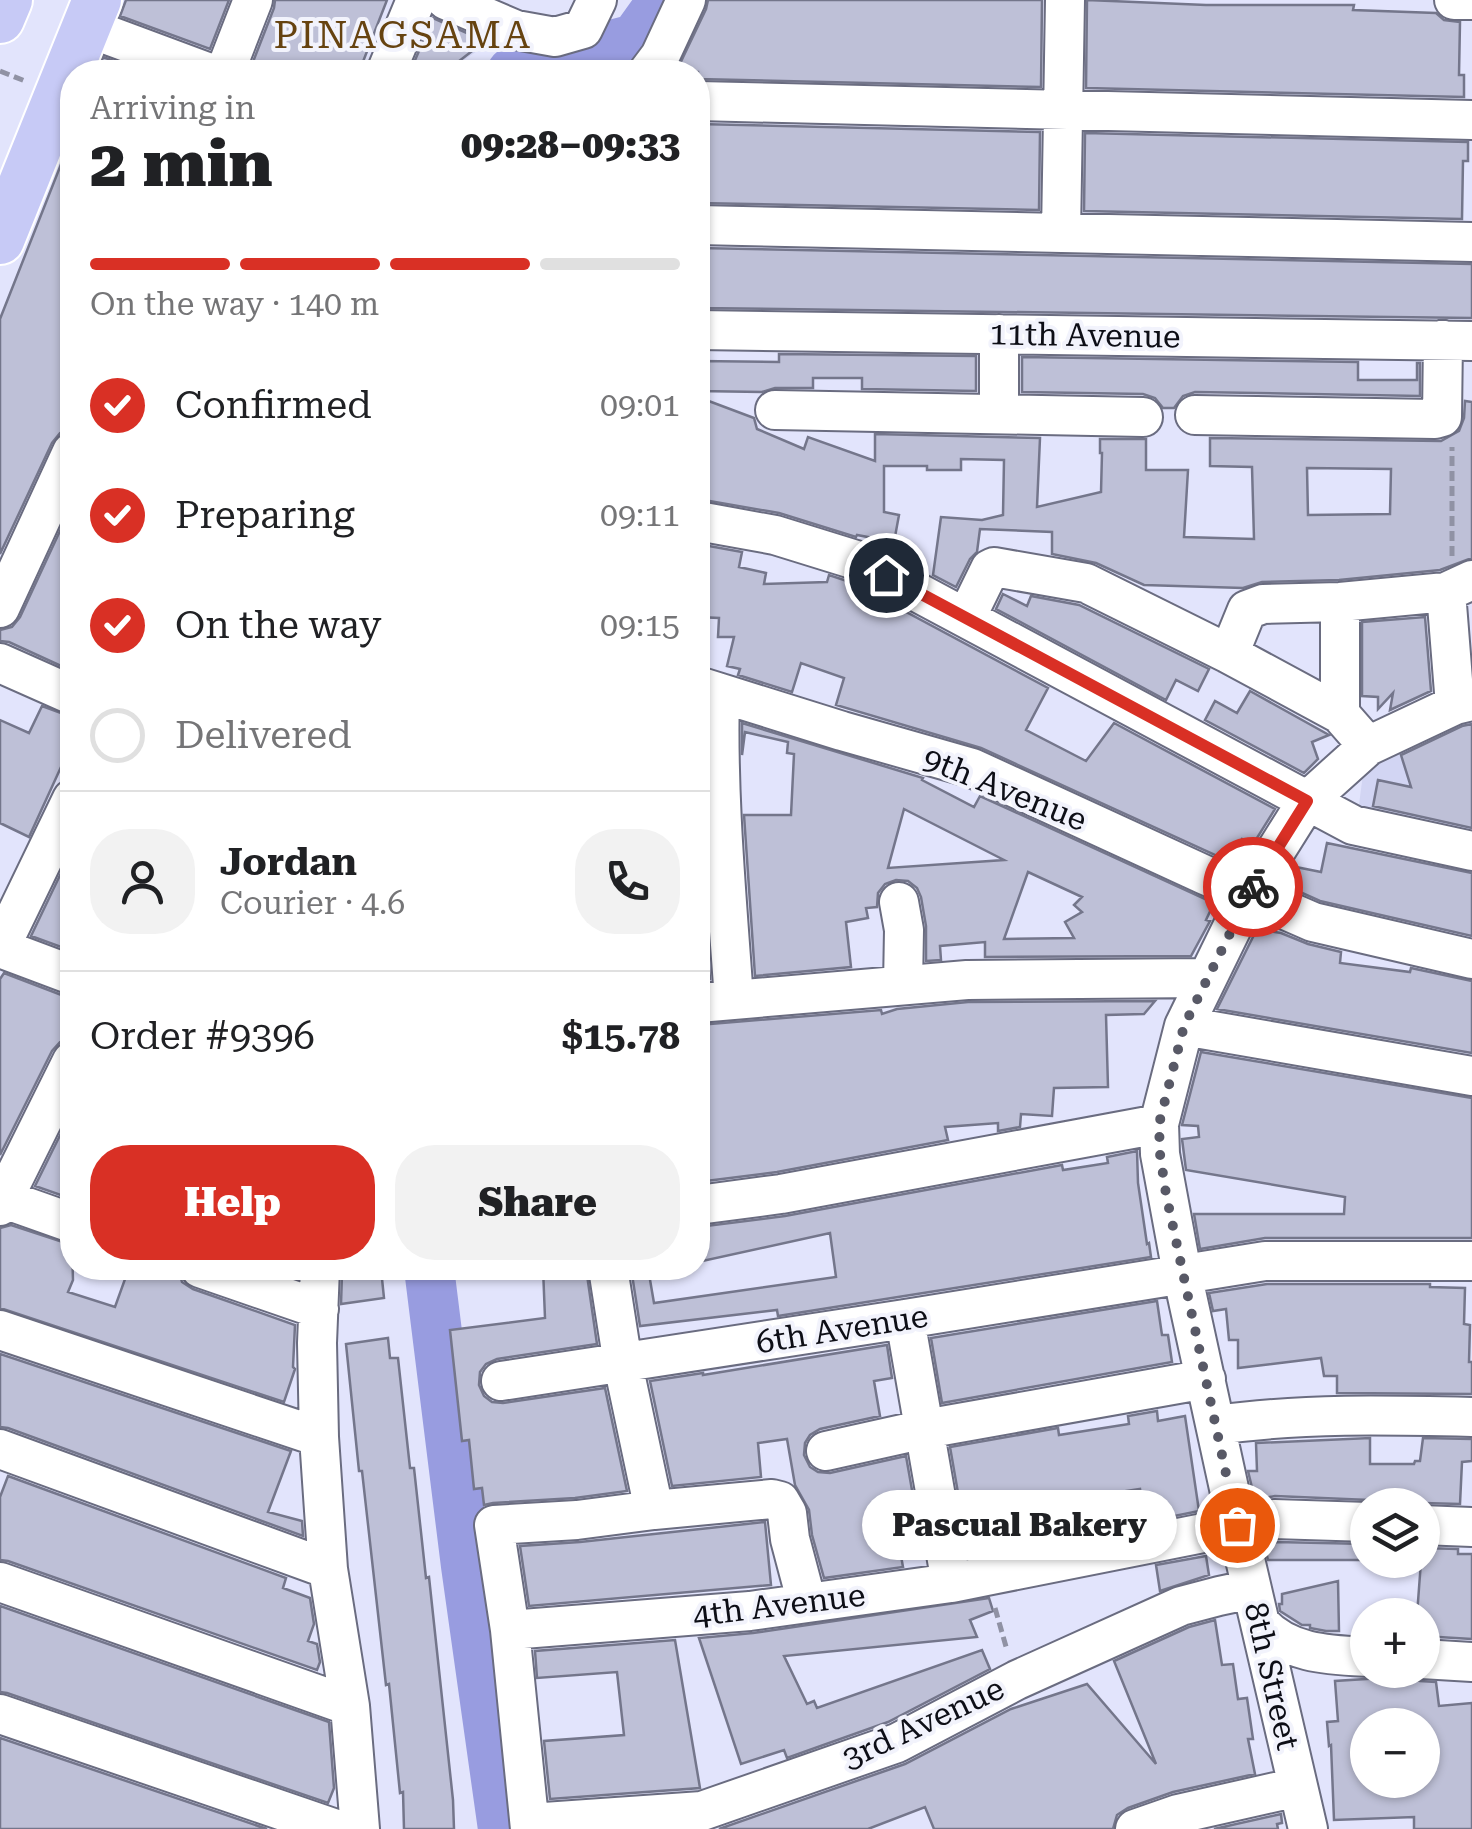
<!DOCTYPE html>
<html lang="en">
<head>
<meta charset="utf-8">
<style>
  body { margin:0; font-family:"Roboto Serif",serif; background:#f2f2f2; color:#202124; height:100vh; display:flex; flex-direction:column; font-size:38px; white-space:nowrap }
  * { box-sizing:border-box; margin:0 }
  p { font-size:32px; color:#757577 }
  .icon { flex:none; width:55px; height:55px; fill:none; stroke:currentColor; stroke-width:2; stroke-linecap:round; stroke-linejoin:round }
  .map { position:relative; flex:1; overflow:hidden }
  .details { position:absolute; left:60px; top:60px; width:650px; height:1220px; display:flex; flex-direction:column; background:#fff; border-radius:40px; box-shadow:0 2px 8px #0004 }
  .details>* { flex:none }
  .buttons { position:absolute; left:1350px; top:1488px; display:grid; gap:20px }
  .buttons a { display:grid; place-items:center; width:90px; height:90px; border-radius:50%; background:#fff; box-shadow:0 2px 8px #0004; font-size:50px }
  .pin { position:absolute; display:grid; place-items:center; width:85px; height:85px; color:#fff; margin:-42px; border:5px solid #fff; border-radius:50%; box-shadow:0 2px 10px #0007 }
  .courier { position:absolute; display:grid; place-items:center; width:100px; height:100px; margin:-50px; border:8px solid #d93025; border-radius:50%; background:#fff; color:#222; box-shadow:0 2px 12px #0007 }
  .bubble { position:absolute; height:70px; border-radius:35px; background:#fff; box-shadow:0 2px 8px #0004; font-size:32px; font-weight:800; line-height:70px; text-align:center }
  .overview em { font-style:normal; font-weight:800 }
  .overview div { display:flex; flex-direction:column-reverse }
  .overview { display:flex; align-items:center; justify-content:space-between; height:170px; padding:0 30px }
  h1 { font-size:65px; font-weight:800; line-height:75px }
  .bar { display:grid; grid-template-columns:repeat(4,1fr); gap:15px 10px; align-content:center; height:120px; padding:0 30px }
  .bar i { height:12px; border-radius:8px; background:#e0e0e0 }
  .bar .active { background:#d93025 }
  .bar p { grid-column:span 4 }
  .line { display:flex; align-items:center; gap:25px; padding:0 30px; border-top:2px solid #e0e0e0 }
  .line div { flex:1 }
  .round { display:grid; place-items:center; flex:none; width:105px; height:105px; border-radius:40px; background:#f2f2f2 }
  ol { padding:0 30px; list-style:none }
  li { display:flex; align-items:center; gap:30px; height:110px }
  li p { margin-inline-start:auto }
  li .icon { padding:10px; border-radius:50%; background:#d93025; color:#fff; stroke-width:4 }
  li:last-child { color:#757577 }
  li i { width:55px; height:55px; border:5px solid #e0e0e0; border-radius:50% }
  .primary-button { display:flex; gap:20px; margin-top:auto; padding:20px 30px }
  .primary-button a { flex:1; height:115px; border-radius:40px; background:#d93025; color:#fff; font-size:40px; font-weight:800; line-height:115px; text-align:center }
  .primary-button a+a { background:#f2f2f2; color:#202124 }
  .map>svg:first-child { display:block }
</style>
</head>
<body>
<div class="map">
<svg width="1472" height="1829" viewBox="0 0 1472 1829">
  <rect width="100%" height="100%" fill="#e2e4fc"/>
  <!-- built -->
  <path fill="#d2d5f3" d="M427,8L495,39L446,72H397Z
    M1472,713V844L1357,820L1363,774L1380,751Z"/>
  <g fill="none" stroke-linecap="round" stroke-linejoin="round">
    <!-- river -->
    <path stroke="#989ce0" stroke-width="50" d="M512,72L521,68L635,39L663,0
      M429,1268L466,1566L503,1829"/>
  </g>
  <!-- building -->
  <path fill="#bec0d7" stroke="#74768b" stroke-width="2.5" fill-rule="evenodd" d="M126,0H229L210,49L120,16Z
    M275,0H387L359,72H249L274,8Z
    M708,0H1042L1041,87L698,79V72H676L706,9Z
    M1087,0L1206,5H1354L1353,10L1436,13L1444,20L1460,22L1459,75H1464V97L1086,88Z
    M433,18L485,41L445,72H410Z
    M103,57L144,72H97Z
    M698,124L1040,132L1039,210L698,203Z
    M1085,133L1468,142V161H1463L1462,219L1084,211Z
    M71,139L72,430L60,433L52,443L0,554V319Z
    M698,248L1472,264V318L698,308Z
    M779,354L976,356V391L862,389V378H813V388H775L762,392L698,391V361L779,362Z
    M1022,357L1358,362V380H1417V363H1420V396L1195,392L1183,396L1174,408H1163L1155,398L1143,394L1022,392Z
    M698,397L754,418L757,429L804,449L808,437L875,461V434L1040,438L1037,507L1101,492L1102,453H1100V439H1146V470H1188L1184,537L1254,539L1252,467L1210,466V438L1441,441L1459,431L1464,418L1465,401L1472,402V558L1440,570L1339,580L1262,582L1243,588L1144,585L1096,563L1052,554V532L980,529L977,552L970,559L956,587L933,575L941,517L982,520L1003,515L1004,460L961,459V470H927V466H884V512L899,515L894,542L857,535L856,537L779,513L698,499ZM1307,468L1391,469L1390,514L1308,515Z
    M72,505V671L9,642L0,641V630L12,627L20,617Z
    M698,544L742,552L739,567L766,573L764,584L827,582L829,575L850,582L1048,688L1026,730L1086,761L1114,723L1275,809L1252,846L1242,839L1228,861L981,748L836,705L844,678L801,663L792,692L738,675L740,669L727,666L734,637H718L719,618L698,617Z
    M1003,594L1027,606L1031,596L1079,605L1209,669L1198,691L1176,680L1166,700L996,609Z
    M1425,617L1431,691L1390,710L1393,693L1378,709V697L1362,696V622Z
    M1250,691L1329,735L1312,742L1318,759L1304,773L1205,720L1215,701L1237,713Z
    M42,706L72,717V743L29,837L0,823V720L29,733Z
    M742,723L923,778L922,780L974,807L980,796L1214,903L1206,920L1210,921L1191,956L985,957V942L940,946L941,960L926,961V926L921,897L917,888L908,881L896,880L885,884L878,893L877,907L866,908L868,918L846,922L851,967L755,976L744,815H791L794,754L787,753L788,742L745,732L742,755ZM904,809L1004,860L888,868ZM1028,872L1082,897L1074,905L1082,912L1065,922L1074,938L1004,939Z
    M1472,724V828L1373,806L1378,780L1411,787L1401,755L1462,726Z
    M698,816L710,979L698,980Z
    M1327,843L1472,873V936L1320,901L1291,888L1296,867L1321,872Z
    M72,850V951L31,936Z
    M1257,929L1281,933L1308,944L1341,952L1340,963L1410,972L1411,968L1472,981V1053L1217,1009Z
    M4,973L64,996L72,997V1039L60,1042L52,1051L0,1155V979Z
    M1155,1001L1144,1014L1106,1015L1108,1087L1054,1088L1052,1116L1021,1114L1020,1127L998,1131V1123L945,1127L948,1140L777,1172L698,1182V1025L881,1010L882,1014L897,1009L968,1002Z
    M1201,1052L1472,1098V1238H1265L1200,1249L1194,1214H1344L1345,1197L1186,1170L1182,1139L1199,1137L1198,1126L1182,1125Z
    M71,1113L72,1114V1199L35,1186Z
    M1137,1151L1138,1183L1147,1244L1149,1243L1151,1257L778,1316L777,1310L640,1326L631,1268H648L654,1303L836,1277L830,1233L698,1262V1227L785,1216L1062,1165L1063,1170L1108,1163L1107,1157Z
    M11,1225L72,1245L73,1280L68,1292L115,1307L129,1268H178L182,1282L193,1289L295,1325L293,1367L295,1369L284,1402L0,1308V1228Z
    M543,1268H586L597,1344L497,1359L486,1364L480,1372L479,1385L484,1396L492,1402L503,1403L605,1388L627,1491L575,1498L493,1503L484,1505L482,1488L474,1489L469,1440L462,1441L450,1330L545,1318Z
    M381,1269L384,1298L341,1304L342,1274Z
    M1267,1284H1430V1287L1465,1288L1464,1324L1470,1325L1469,1362H1472V1394L1337,1393V1376H1324L1321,1358L1238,1368V1340H1229L1226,1309L1213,1311L1209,1293Z
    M1157,1301L1162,1335H1168L1172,1362L942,1403L931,1338Z
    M388,1338L390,1358H398L410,1468H414L426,1578L429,1577L453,1800L454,1829H404L403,1792L400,1793L389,1684L386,1685L362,1471H359L346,1344Z
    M887,1345L892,1378L874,1381L880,1416L820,1429L810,1435L805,1443L804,1455L810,1467L818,1472L830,1473L906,1456L918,1524L896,1528L903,1567L824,1578L812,1535L809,1510L795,1485L787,1439L758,1443L761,1477L672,1486L650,1381L703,1373V1375Z
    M0,1354L291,1451L268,1512L302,1521L303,1536L8,1428L0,1427Z
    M1157,1411L1158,1421L1185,1416L1199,1511L1145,1522L1140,1489L1080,1498L1086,1533L969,1556L950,1447L1058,1428L1059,1435L1129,1424L1128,1416Z
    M1370,1438V1464H1414L1415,1461H1420L1423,1438L1472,1439V1461L1462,1462L1460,1504L1423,1503L1412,1505H1382L1369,1500L1275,1496L1255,1500L1248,1471H1257L1256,1443Z
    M8,1476L286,1578L283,1588L310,1598L314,1624L308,1641L317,1644L320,1662L317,1670L8,1561L0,1560V1497Z
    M765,1522L771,1585L529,1606L520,1546L580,1542Z
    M1276,1542L1368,1544V1560H1268L1264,1544Z
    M1422,1548L1458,1549V1554H1472V1639L1422,1636V1615H1417Z
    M1206,1556L1209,1575L1160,1591L1156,1565Z
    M1338,1581L1339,1631H1326L1310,1628V1625H1302L1280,1611L1279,1604H1282V1594Z
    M989,1598L993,1611L970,1620L977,1637L784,1656L807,1704L814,1701L817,1708L982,1650L990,1669L888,1722L787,1758L784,1750L741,1764L699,1638L753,1633Z
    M0,1606L329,1722L334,1788L328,1803L7,1693L0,1692Z
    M1215,1620L1222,1665L1233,1664L1238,1699L1247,1698L1253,1739H1248L1255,1774L1173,1792L1128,1808L1117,1815L1113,1829H934L925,1807L868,1829H719L905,1764L1011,1709L1087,1684L1156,1764L1114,1661L1189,1627Z
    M675,1640L700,1788L550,1799L544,1741L624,1735L617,1672L537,1678L535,1651Z
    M1397,1672H1404L1410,1678L1420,1681L1436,1682L1439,1706L1472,1703V1829H1414V1817L1334,1820L1331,1745L1329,1746L1327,1722L1338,1721L1335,1681L1397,1677ZM1368,1725H1422V1780H1368Z
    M0,1738L267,1829H0Z
    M1281,1814L1282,1823L1277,1824L1278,1829H1214Z"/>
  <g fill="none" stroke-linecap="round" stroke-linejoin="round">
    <defs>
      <path id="minor" d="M446,0L516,30L555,37L583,29L597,0
        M1454,0H1472
        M86,27L207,72
        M225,72L253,0
        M386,72L416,0
        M648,72L660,56L686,0
        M698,101L1472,120
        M698,225L1472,242
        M1061,233L1065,0
        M698,330L1472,341
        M999,334V413
        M775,410L1143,417
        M1195,415L1435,419L1442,417L1443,340
        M698,521L775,535L859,561L1353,825L1472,851
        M1446,592L1455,705
        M1340,602V714
        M0,608L72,452
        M966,618L990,569L994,567L1086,583L1229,654L1340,714L1368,746
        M1229,654L1247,610L1263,604L1340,602L1446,592L1472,580
        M0,663L72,695
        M698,686L842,731L972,768L1205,875L1313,922L1472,959
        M720,693C717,795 727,898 734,1000
        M899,902L904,930L903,985
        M0,948L72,799
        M0,948L72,975
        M698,1003L967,980L1206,978
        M1184,1026L1472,1076
        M4,1199L72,1223
        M698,1205L781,1194L1159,1124
        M0,1206L72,1061
        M200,1268L319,1309
        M320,1268L317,1343L319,1437L328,1569L350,1706L360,1829
        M608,1268L623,1364L654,1510L772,1499L780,1501L787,1513L790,1539L807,1603
        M905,1319L951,1583
        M0,1330L319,1437
        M501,1381L905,1319L1265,1261H1472
        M1217,1425C1302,1413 1387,1415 1472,1417
        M0,1449L328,1569
        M826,1451L925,1429L1206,1379
        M1422,1525L1472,1527
        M0,1582L350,1706
        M1260,1623C1288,1654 1328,1655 1368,1657
        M510,1630L750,1611L951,1583L1274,1519L1368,1522
        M1422,1659L1472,1662
        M0,1714L336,1829
        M530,1823L702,1811L897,1743L1017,1680L1181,1606L1219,1596L1252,1589
        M530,1829L510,1630L494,1525L577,1520L654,1510
        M1135,1829L1178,1814L1298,1787
        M1308,1829L1237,1525L1182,1273L1160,1154L1159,1124L1184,1026L1248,895L1307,801L1368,746L1455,705L1472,701"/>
      <path id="major" d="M0,19L8,0
        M0,240L97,0"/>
    </defs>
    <!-- minor casing -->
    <use href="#minor" stroke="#6a6c80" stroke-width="42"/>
    <!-- major casing -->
    <use href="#major" stroke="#fff" stroke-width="52"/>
    <!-- path -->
    <path stroke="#9092a4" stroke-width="5" stroke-dasharray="10 5" stroke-linecap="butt" d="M0,71L25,81
      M1452,556V447
      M995,1608L1007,1650"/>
    <!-- minor -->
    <use href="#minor" stroke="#fff" stroke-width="38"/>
    <!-- major -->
    <use href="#major" stroke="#c7caf6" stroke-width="48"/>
  </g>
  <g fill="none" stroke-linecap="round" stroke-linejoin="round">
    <!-- done -->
    <path stroke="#585966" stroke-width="10" stroke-dasharray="0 18" d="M1237,1525L1166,1194L1160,1154L1159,1124L1184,1026L1253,887"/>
    <!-- route -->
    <path stroke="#d93025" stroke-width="12" d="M886,575L1307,801L1253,887"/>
  </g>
  <g text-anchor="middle" stroke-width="8" stroke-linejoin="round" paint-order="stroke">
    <!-- street labels -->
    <g font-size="32" fill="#0d0e16" stroke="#f2f3fc">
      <text transform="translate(1085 335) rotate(1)" y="11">11th Avenue</text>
      <text transform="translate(1005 789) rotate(22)" y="11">9th Avenue</text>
      <text transform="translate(842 1329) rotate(-9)" y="11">6th Avenue</text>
      <text transform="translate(779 1605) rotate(-7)" y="11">4th Avenue</text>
      <text transform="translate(1272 1676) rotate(77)" y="11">8th Street</text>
      <text transform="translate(923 1723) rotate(-25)" y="11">3rd Avenue</text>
    </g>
    <!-- quarter labels -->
    <g font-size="38" letter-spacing="2.5" fill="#664310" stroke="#f2f3fc">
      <text x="403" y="48">PINAGSAMA</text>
    </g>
  </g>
</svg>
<div class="buttons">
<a><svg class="icon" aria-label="layers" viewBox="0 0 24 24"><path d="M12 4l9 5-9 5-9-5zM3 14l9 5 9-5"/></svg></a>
<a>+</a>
<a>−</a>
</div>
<div class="pin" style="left:1237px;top:1525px;background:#ea580c"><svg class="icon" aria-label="bag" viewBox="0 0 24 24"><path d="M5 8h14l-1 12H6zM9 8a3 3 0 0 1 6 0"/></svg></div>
<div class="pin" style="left:886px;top:575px;background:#1f2937"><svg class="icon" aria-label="home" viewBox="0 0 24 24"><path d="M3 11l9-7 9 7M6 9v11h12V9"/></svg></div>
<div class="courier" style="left:1253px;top:887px"><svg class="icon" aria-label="bike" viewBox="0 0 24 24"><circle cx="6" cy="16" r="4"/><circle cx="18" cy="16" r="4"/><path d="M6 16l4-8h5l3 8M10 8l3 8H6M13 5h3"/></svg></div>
<div class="bubble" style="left:862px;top:1490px;width:315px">Pascual Bakery</div>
<section class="details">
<div class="overview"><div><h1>2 min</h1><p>Arriving in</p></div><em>09:28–09:33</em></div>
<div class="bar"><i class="active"></i><i class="active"></i><i class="active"></i><i></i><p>On the way · 140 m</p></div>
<ol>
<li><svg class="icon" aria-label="check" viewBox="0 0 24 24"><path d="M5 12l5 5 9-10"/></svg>Confirmed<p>09:01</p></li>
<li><svg class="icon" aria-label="check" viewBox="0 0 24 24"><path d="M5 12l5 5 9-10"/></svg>Preparing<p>09:11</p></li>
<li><svg class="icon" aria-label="check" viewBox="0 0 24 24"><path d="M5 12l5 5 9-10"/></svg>On the way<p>09:15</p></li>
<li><i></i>Delivered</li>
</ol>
<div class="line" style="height:180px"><a class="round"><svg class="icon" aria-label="person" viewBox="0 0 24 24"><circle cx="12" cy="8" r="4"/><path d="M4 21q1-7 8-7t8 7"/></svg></a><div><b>Jordan</b><p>Courier · 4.6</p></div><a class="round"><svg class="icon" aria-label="phone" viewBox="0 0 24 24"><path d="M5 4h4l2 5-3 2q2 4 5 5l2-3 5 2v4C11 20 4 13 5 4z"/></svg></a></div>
<div class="line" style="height:130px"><div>Order #9396</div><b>$15.78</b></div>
<div class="primary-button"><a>Help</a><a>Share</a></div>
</section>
</div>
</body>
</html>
